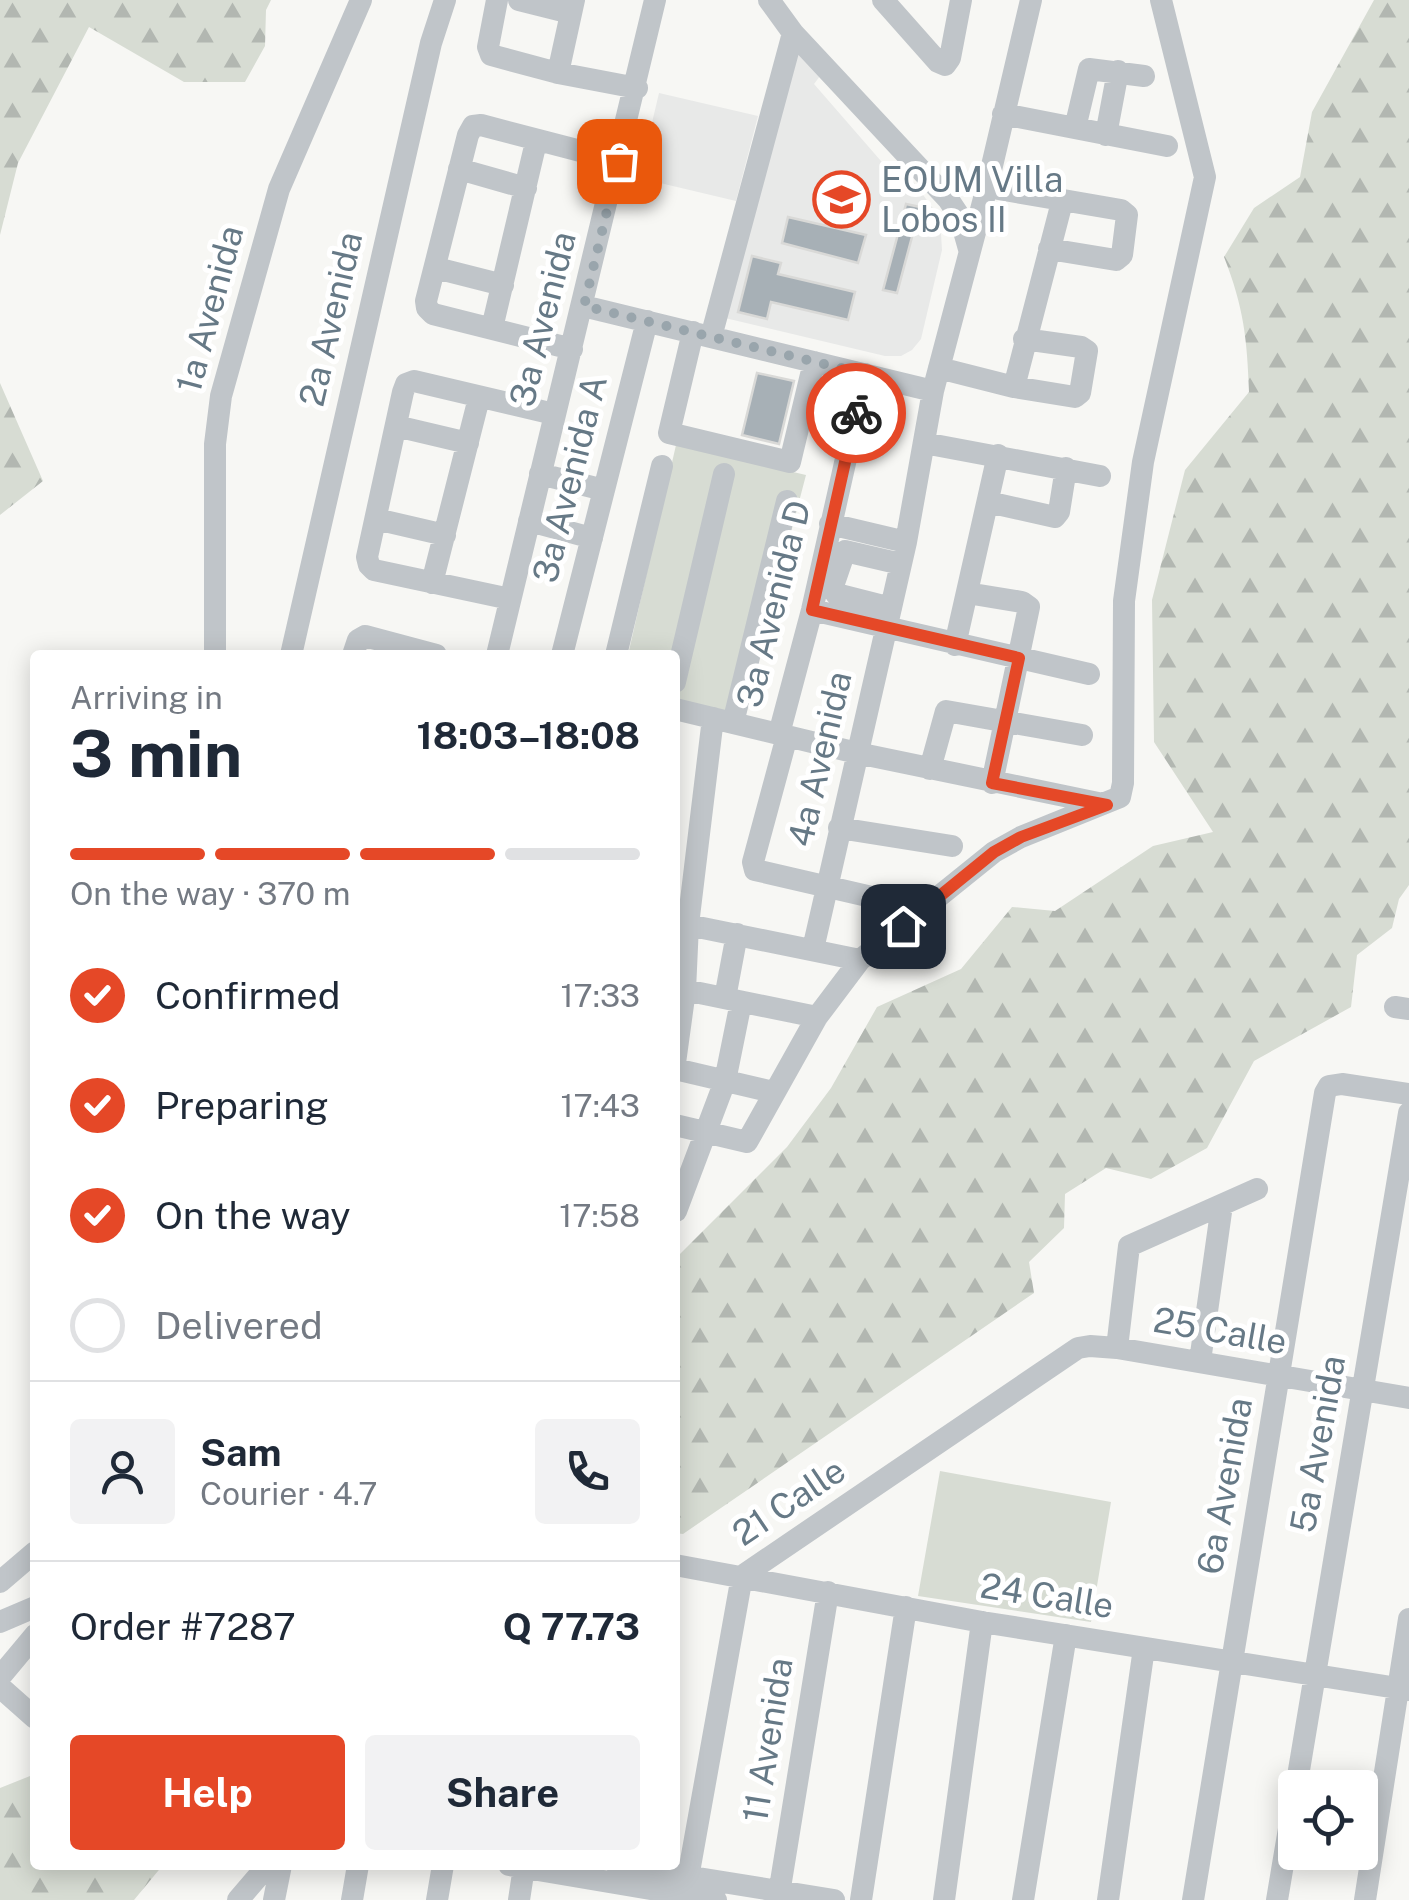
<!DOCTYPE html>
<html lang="en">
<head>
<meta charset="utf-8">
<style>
  body { margin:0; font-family:"Public Sans",sans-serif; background:#f2f2f3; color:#1f2937; height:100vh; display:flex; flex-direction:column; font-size:38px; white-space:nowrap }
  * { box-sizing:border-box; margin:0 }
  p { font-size:32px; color:#747a83 }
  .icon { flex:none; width:55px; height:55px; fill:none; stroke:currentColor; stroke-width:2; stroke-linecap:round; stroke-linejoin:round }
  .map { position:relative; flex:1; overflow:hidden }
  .drawer { position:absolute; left:30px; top:650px; width:650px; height:1220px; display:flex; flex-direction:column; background:#fff; border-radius:10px; box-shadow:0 5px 25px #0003 }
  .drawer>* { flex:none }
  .tools { position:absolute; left:1278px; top:1770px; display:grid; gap:20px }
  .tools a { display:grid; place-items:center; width:100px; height:100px; border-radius:10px; background:#fff; box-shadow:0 5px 25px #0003; font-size:50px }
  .pin { position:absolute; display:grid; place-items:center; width:85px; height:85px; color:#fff; margin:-42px; border-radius:20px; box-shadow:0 5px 15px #0006 }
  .courier { position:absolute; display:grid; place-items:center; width:100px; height:100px; margin:-50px; border:8px solid #e54827; border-radius:50%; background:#fff; color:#222; box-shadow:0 2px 12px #0007 }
  .headline em { font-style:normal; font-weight:700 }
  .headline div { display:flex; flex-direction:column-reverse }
  .headline { display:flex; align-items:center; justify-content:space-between; height:170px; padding:0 40px }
  h1 { font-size:65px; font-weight:700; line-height:75px }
  .bar { display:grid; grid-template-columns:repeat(4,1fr); gap:15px 10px; align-content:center; height:120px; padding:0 40px }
  .bar i { height:12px; border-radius:8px; background:#e0e1e3 }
  .bar .active { background:#e54827 }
  .bar p { grid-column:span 4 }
  .line { display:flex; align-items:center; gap:25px; padding:0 40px; border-top:2px solid #e0e1e3 }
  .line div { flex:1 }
  .round { display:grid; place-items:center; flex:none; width:105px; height:105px; border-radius:10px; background:#f2f2f3 }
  ol { padding:0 40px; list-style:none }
  li { display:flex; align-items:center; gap:30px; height:110px }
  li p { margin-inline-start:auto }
  li .icon { padding:10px; border-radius:50%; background:#e54827; color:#fff; stroke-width:4 }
  li:last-child { color:#747a83 }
  li i { width:55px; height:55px; border:5px solid #e0e1e3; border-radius:50% }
  .cta { display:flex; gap:20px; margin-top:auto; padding:20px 40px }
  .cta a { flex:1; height:115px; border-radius:10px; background:#e54827; color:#fff; font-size:40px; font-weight:700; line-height:115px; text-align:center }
  .cta a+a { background:#f2f2f3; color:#1f2937 }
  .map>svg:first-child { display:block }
</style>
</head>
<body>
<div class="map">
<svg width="1409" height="1900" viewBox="0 0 1409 1900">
  <defs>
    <pattern id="forest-firs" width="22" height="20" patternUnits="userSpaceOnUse" patternTransform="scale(2.5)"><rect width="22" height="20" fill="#d7dcd3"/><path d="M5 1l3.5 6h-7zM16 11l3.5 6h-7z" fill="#b2b7b1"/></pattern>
  </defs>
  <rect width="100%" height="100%" fill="#f7f7f4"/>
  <!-- built -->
  <path fill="#e8e9e8" d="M792,47L820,76L814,84L894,176L904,169L940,218L942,250L921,339L912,350L901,356H885L725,318Z
    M659,93L758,116L736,201L639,178Z"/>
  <!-- forest -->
  <path fill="url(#forest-firs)" d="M0,0H271L266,10L265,46L245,82H184L89,27L18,163L0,235Z
    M1374,0H1409V885L1399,899L1392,928L1357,955L1351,1007L1254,1061L1207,1148L1151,1179L1106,1168L1065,1194L1064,1228L1029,1262L1034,1293L683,1534L675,1533V1259L787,1147L831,1088L877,1007L961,969L1012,907L1055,911L1153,846L1213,832L1154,742L1152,600L1185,470L1249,392C1247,339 1244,308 1224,257L1254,208L1300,177L1312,112Z
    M0,383L43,481L0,515Z
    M35,1774V1865H163L134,1900H0V1788Z"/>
  <!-- garden -->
  <path fill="#d7dcd3" d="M676,445L806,475L743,716L675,701V655H628Z
    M940,1471L1111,1502L1091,1622L918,1596Z"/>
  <!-- building -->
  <path fill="#a7b0b6" stroke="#d9d9d7" stroke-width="2.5" d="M906,204L920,207L897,293L883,290Z
    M788,217L866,235L858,263L782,243Z
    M752,256L781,263L778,274L855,292L848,320L771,302L767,319L738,312Z
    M757,373L794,381L779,444L742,435Z"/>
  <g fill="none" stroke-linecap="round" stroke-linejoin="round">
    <!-- minor -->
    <path stroke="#c0c5c9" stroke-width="22" d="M497,0L488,47L491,55L558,73L637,88
      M519,0L571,13
      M769,0L793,33L948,199L960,217L969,249
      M883,0L938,62L945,65L950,58L961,0
      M558,73L574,0
      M1003,114L1167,146
      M1075,128L1089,69L1144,76
      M1106,135L1118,71
      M459,169L526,188
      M987,187L1121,210L1127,215L1122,255L1116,260L1049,249
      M436,268L503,285
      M583,306L933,391
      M492,328L536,142
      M693,332L669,433L790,462L814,362
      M711,337L793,33
      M572,349L433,314L427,308L426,301L468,135L473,126L481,125L619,161
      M939,368L1014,387L1075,397L1080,393L1087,351L1081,347L1024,339
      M1014,387L1062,202
      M396,426L468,443
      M924,443L1100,476
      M540,474L604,490
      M988,502L1055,517L1059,512L1066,468
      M376,519L445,535
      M529,521L592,538
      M830,524L906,542
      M432,583L479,398
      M967,593L1022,602L1029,607L992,783
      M510,599L374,570L369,565L367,557L403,392L406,384L414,381L554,414
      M891,608L836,594L833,586L845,551L901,564
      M812,610L1089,674
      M955,645L998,455
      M215,655V444L221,396L279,189L361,0
      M291,655L431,43L445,0
      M353,655L358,640L365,636L436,655
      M497,655L655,0
      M562,655L647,321
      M616,655L662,466
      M675,682L724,474
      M675,709L857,753L1103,804
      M733,723L787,501
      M779,734L812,610L865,374
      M787,736L753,862L755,870L889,901
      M930,769L946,711L1082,735
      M839,828L952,846
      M688,925L860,960
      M813,949L906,542L933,391L987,187L1031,0
      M685,990L817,1017
      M725,998L737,934
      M1395,1007L1409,1009
      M675,1063L685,990L688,925L713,718
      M675,1069L773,1092
      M675,1125L747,1142L817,1017L860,960L994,852L1021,837L1120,797L1123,783L1124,601L1143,462L1205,177L1161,0
      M676,1211L725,1081L741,1002
      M1117,1348L1129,1246L1257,1189
      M1200,1361L1222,1205
      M675,1565L982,1622L1409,1690
      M0,1582L35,1552
      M0,1622L35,1607
      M0,1677L35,1635
      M0,1687L35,1718
      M1296,1788L1409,1113
      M509,1865L716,1900
      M617,1865L834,1900
      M238,1900L268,1865
      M274,1900L281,1865
      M352,1900L358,1865
      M437,1900L443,1865
      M519,1900L524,1867
      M684,1900L742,1576L1078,1348L1090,1346L1117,1348L1409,1398
      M778,1900L828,1592
      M861,1900L906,1607
      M944,1900L982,1622
      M1023,1900L1066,1635
      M1108,1900L1144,1648
      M1193,1900L1325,1093L1329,1086L1342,1084L1409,1094
      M1277,1900L1295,1793
      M1365,1900L1409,1619"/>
  </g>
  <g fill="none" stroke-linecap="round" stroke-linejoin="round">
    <!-- done -->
    <path stroke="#99a5ac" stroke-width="10" stroke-dasharray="0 18" d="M619,161L584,306L865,374L856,413"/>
    <!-- route -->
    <path stroke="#e54827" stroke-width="12" d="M856,413L812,610L1019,658L992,783L1107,805L1021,837L994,852L903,926"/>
  </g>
  <!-- icons -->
  <defs>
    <symbol id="school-ring" viewBox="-11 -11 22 22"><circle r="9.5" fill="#fff" stroke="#e54827" stroke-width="1.5"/><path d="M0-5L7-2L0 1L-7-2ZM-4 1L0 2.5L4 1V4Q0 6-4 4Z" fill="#e54827"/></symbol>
  </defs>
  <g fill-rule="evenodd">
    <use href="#school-ring" x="810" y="168" width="63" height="63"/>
  </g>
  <g text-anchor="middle" stroke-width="10" stroke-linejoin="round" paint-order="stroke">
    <!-- poi labels -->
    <g font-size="35" fill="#667986" stroke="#fff" text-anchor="start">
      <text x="881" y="192">EOUM Villa<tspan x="881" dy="40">Lobos II</tspan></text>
    </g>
    <!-- street labels -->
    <g font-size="35" fill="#667986" stroke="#fff">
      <text transform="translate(210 309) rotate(-75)" y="12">1a Avenida</text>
      <text transform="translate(331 319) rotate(-77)" y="12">2a Avenida</text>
      <text transform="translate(543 319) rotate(-76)" y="12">3a Avenida</text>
      <text transform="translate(570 479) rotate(-76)" y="12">3a Avenida A</text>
      <text transform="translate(774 604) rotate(-76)" y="12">3a Avenida D</text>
      <text transform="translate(820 759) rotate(-77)" y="12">4a Avenida</text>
      <text transform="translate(1220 1331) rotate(10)" y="12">25 Calle</text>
      <text transform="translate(1318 1444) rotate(-80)" y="12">5a Avenida</text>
      <text transform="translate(1225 1486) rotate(-80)" y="12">6a Avenida</text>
      <text transform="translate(789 1502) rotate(-34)" y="12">21 Calle</text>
      <text transform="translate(1047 1596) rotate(9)" y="12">24 Calle</text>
      <text transform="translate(768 1740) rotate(-81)" y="12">11 Avenida</text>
    </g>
  </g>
</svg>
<div class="tools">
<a><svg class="icon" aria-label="locate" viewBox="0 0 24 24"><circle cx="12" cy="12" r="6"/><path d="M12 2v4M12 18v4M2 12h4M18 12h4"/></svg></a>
</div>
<div class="pin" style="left:619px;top:161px;background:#ea580c"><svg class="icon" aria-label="bag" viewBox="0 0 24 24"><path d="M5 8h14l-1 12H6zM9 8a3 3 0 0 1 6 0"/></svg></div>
<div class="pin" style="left:903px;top:926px;background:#1f2937"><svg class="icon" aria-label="home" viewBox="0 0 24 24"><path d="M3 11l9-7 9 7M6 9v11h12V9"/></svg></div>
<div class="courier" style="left:856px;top:413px"><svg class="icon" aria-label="bike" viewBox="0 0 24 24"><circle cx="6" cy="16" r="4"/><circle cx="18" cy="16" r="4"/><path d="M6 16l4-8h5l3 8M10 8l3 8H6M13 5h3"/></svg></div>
<section class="drawer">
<div class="headline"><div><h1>3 min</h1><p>Arriving in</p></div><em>18:03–18:08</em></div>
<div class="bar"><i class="active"></i><i class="active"></i><i class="active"></i><i></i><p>On the way · 370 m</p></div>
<ol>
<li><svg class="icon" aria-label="check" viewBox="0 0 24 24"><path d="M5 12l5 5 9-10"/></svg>Confirmed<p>17:33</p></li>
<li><svg class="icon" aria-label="check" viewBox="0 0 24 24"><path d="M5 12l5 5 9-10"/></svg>Preparing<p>17:43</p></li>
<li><svg class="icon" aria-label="check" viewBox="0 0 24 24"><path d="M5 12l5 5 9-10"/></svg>On the way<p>17:58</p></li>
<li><i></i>Delivered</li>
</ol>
<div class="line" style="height:180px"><a class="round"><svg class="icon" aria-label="person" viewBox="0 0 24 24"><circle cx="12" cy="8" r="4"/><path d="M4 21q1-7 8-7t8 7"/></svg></a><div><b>Sam</b><p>Courier · 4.7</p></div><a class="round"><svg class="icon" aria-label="phone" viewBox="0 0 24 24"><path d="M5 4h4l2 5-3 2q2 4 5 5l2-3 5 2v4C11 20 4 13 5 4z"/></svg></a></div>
<div class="line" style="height:130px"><div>Order #7287</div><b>Q 77.73</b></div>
<div class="cta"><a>Help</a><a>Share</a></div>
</section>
</div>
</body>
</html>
